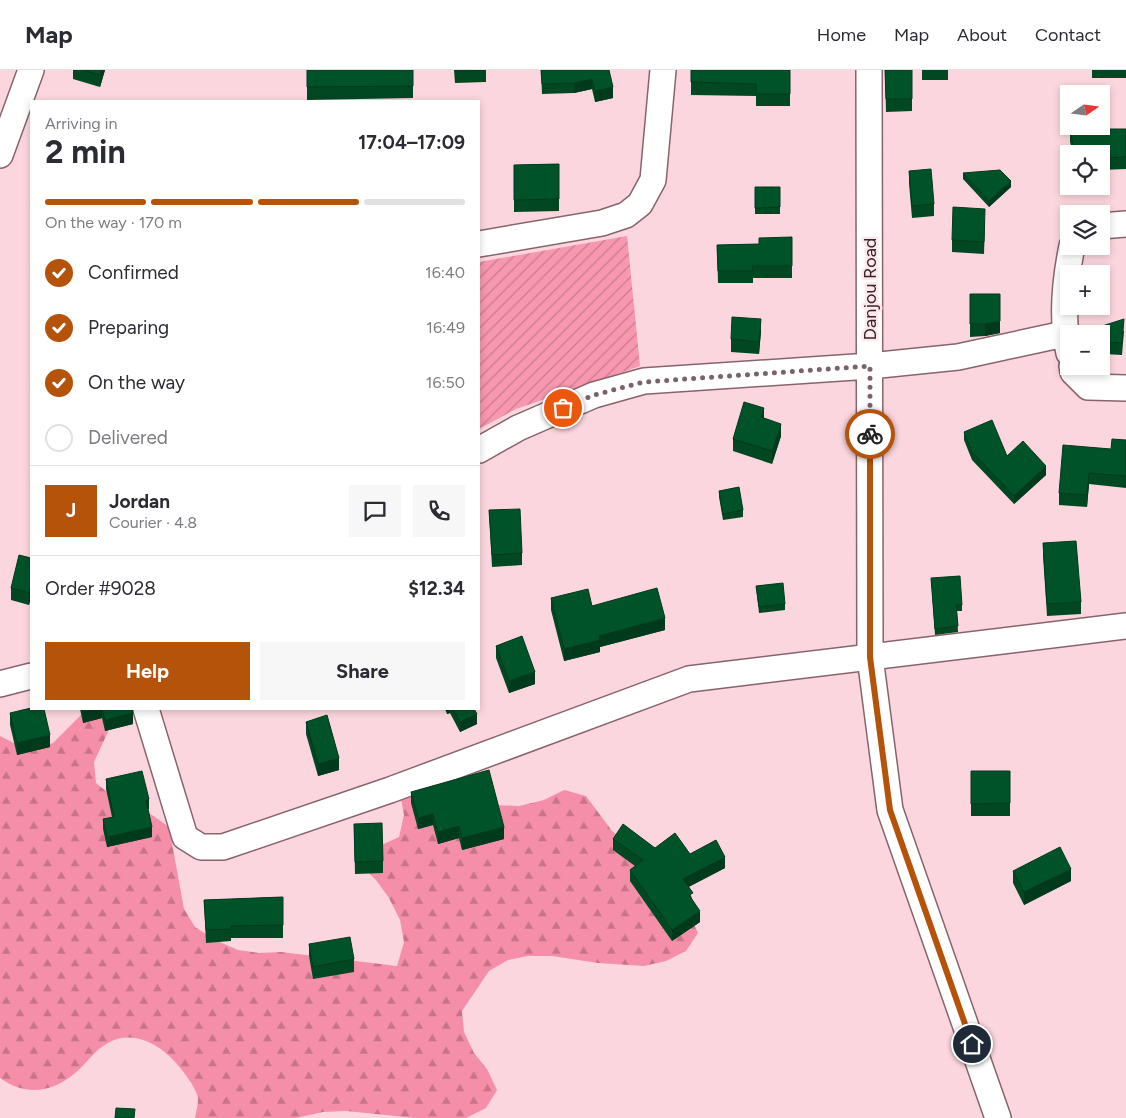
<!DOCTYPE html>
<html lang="en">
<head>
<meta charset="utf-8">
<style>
  body { margin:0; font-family:Figtree,sans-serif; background:#f7f7f7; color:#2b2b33; height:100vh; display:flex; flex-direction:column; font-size:19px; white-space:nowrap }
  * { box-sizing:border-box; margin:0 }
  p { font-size:16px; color:#7c7c81 }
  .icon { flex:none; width:28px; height:28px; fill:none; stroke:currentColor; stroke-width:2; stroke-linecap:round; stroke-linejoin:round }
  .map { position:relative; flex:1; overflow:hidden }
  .panel { position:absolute; left:30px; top:30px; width:450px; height:610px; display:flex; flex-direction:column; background:#fff; border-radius:0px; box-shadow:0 2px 8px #0003 }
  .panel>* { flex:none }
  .needle { width:32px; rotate:76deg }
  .tools { position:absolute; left:1060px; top:15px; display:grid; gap:10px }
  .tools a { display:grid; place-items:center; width:50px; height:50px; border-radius:0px; background:#fff; box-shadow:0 2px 8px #0003; font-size:25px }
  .pin { position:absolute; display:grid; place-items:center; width:42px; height:42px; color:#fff; margin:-21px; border:2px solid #fff; border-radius:50%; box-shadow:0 1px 5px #0007 }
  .courier { position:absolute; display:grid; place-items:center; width:50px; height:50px; margin:-25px; border:4px solid #b45309; border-radius:50%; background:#fff; color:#222; box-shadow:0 1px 6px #0007 }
  .overview em { font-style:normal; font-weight:700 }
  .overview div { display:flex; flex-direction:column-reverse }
  .overview { display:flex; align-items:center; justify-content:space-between; height:85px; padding:0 15px }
  h1 { font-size:32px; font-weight:700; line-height:38px }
  .bar { display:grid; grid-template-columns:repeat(4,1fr); gap:8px 5px; align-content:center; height:60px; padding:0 15px }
  .bar i { height:6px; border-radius:4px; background:#e1e1e2 }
  .bar .selected { background:#b45309 }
  .bar p { grid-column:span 4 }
  .line { display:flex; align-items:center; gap:12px; padding:0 15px; border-top:1px solid #e1e1e2 }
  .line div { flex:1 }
  .round { display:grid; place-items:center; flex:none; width:52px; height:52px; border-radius:0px; background:#f7f7f7 }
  ol { padding:0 15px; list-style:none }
  li { display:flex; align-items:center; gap:15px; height:55px }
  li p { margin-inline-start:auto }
  li .icon { padding:5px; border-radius:50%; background:#b45309; color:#fff; stroke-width:4 }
  li:last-child { color:#7c7c81 }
  li i { width:28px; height:28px; border:2px solid #e1e1e2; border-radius:50% }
  .action { display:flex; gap:10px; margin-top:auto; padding:10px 15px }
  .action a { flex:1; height:58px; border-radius:0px; background:#b45309; color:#fff; font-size:20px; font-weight:700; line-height:58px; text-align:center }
  .action a+a { background:#f7f7f7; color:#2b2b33 }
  header { display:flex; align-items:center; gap:30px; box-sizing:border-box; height:70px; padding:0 25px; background:#fff; border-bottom:1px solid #e1e1e2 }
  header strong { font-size:24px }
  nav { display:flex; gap:28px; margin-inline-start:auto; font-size:18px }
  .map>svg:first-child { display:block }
</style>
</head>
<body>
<header>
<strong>Map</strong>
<nav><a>Home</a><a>Map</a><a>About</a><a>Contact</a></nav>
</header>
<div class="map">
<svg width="1126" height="1048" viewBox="0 0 1126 1048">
  <defs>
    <pattern id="forest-firs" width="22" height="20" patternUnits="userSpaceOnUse" patternTransform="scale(1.25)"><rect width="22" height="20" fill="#f58ea9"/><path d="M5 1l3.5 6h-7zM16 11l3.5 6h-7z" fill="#c7748a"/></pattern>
    <pattern id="garden-furrows" width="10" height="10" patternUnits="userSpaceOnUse" patternTransform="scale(1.25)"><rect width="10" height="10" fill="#f897b0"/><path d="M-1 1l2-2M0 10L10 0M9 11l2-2" fill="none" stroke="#ca7b8f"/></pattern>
  </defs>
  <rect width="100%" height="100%" fill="#fcd6de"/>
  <!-- forest -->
  <path fill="url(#forest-firs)" d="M86,640L113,651L94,692L96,713L113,727L152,745L169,757L184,839L195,857L215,870L238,880L259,883L281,882L397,896L404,872L400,850L389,828L376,810L360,795L377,777L399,767L404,745L400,724L471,734L519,736L544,730L564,720L586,726L612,761L629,775L689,844L698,863L686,881L666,891L644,896L598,893L552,886H528L508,890L489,901L462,941L464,962L474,983L487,999L497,1020L486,1038L466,1048H415L346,1041L323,1042L296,1048H195C196,1042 198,1035 198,1029C197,1018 183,1001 176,993C160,974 132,959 108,973C94,980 86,995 74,1004C50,1023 25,1026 0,1008V666L28,680L53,673Z"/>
  <!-- garden -->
  <path fill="url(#garden-furrows)" d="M627,166L640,296L516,339L479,359V192Z"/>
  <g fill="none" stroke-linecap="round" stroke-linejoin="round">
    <defs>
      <path id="minor" d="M869,0L870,587L890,740L998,1048
        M0,85L31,0
        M1101,156L1126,154
        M479,174L602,153L626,145L640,134L653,110L663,0
        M1069,283C1061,249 1065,210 1072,176
        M1072,296L1073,302L1088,317L1126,318
        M479,380L518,358L594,325L644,311L870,296L958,287L1064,264
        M0,614L31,606
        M146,639L185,767L201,777H223L390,720L689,609L1126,556"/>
    </defs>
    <!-- minor casing -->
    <use href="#minor" stroke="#86646c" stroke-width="28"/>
    <!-- minor -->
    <use href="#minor" stroke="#fff" stroke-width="25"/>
  </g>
  <!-- wall -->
  <path fill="#004722" d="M73,0H105L100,17L73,9Z
    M307,0H413V28L307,30Z
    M454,0H486V12L455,13Z
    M541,0H609L613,28L595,32L592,19L574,23L542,24Z
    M691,0H790V36H756V26L691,25Z
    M885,0H912V41L886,42Z
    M922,0H948V10H922Z
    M1092,0H1126V8H1092Z
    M1126,59V99L1101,100V84H1073L1070,72V60Z
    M559,94V141L514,142V95Z
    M909,101L934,134V146L912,148L909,113Z
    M963,103L1011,117L989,137L963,109Z
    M755,117H780V144H755Z
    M985,151L984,184L952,182V170Z
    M792,167V208H753V213H718L717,175L759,174Z
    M970,224L1000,263L985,266L970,267Z
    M1099,257L1124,261L1122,285L1104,284L1101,276V264H1099Z
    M761,261L759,284L731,282V269Z
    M764,348L781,366L772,394L733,381V369Z
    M964,362L1007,386L1046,405L1014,434L972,390L964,370Z
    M1126,370V418L1089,414L1087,437L1059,435V423Z
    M719,421L743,440V447L723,450L719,427Z
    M489,440L522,483V495L492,497Z
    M1043,473L1081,532V544L1047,546L1043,485Z
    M31,488V527L29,535L11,530V518Z
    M931,508L962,535V541H957L958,562L935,565Z
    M756,516L785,534V540L759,543Z
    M551,528L592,536L665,560L600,577V582L564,591L551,540Z
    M496,576L535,614L509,623L496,588Z
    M80,639H132L133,654L105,661L102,648L83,653Z
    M445,639H474L477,654L460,662L450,643L447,644Z
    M10,643L50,677L17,685L10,655Z
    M306,652L339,700L318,706L306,664Z
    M971,701H1010V746H971Z
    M106,709L149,739H148L152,767L107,777L103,759V749L112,747L106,719Z
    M411,722L504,769L462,780L459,768L438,774L433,755L418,759L411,733Z
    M354,754L383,791V803L355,804Z
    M613,769L655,778L690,784L725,798L688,817L700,852L672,871L630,811V800L635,796L613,780Z
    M1013,801L1071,811L1024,835L1013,813Z
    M283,827V868H231V871L206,873L204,830Z
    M309,874L354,889V902L313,909L309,886Z"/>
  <!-- shaded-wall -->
  <path fill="#003a1c" d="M101,0H105L100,17V5Z
    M592,9V19L574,23V13Z
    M613,17V28L595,32V21Z
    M1011,111V117L989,137V131Z
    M761,249V261L759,284V272Z
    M1000,251V263L985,266V254Z
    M764,338V350L761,347Z
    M781,354V366L772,394V381Z
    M1046,396V405L1014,434V426Z
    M1089,403V414L1087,437V425Z
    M31,515V527L29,535V523Z
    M665,548V560L600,577V582L564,591V579L599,566Z
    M535,602V614L509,623V611Z
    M97,639H102V648L83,653V642Z
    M447,639H450V643L447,644Z
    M133,643V654L105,661V650Z
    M477,644V654L460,662V652Z
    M50,665V677L17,685V673Z
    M339,688V700L318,706V694Z
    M149,729V739L146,740V730Z
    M433,744V755L418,759V748Z
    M459,756V768L438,774V762Z
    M152,757V767L107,777V767Z
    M504,757V769L462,780V768Z
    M725,787V798L683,820V809Z
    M1071,799V811L1024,835V822Z
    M700,841V852L672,871V860Z"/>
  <!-- building -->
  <path fill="#005328" stroke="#003a1c" d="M83,0H101L100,5Z
    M307,0H413V16L307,17Z
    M455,0H486L455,1Z
    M541,0H609L613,17L595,21L592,9L574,13L542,14Z
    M691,0H790V24H756V14L691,12Z
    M885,0H912V29H886Z
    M1088,56H1097V59H1126V87L1101,88V84H1075L1070,60Z
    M559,94V129L514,130V95Z
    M931,99L934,134L912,136L909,101Z
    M1000,100L1011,111L989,131L963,103Z
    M755,117H780V137L755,138Z
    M953,137L985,139L984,172L952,170Z
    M792,167V196H752L753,201H718L717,175L759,174V168Z
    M970,224H1000V251L985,254H970Z
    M732,247L761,249L759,272L731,269Z
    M1124,249L1122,273L1104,272L1099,257Z
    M744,332L764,338L761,347L781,354L772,381L733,369Z
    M992,350L1007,386L1023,371L1046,396L1014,426L972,382L964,362Z
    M1112,369L1126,370V406L1089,403L1087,425L1059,423L1063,375L1111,379Z
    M739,417L743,440L723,444L719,421Z
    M520,439L522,483L492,485L489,440Z
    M1076,471L1081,532L1047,534L1043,473Z
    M19,485L31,488V515L29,523L11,518Z
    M960,506L962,535H956L958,556L935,559L931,508Z
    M783,513L785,534L759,537L756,516Z
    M657,518L665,548L599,566L600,570L564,579L551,528L588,519L592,536Z
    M522,566L535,602L509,611L496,576Z
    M31,638V639H44L50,665L17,673L10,643Z
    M82,639H97L83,642Z
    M102,639H132L133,643L105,650Z
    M453,639H474L477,644L460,652Z
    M327,645L339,688L318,694L306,652Z
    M489,700L504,757L462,768L459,756L438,762L433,744L418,748L411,722Z
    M142,701L149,729L146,730L152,757L107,767L103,749L114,747L106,709Z
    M971,701H1010V733L971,734Z
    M382,753L383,791L355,792L354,754Z
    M623,754L655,778L675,763L690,784L716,770L725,787L683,809L693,823L689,825L700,841L672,860L630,800L643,790L613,769Z
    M1060,777L1071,799L1024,822L1013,801Z
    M283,827V855L231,856V859L206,860L204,830Z
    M350,867L354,889L313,897L309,874Z
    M116,1038L135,1039L134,1048H115Z"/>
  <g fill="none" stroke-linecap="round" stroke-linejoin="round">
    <!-- done -->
    <path stroke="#7a6368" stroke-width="5" stroke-dasharray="0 9" d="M563,338L594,325L644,312L870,296V364"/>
    <!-- route -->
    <path stroke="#b45309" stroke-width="6" d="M870,364V587L890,740L972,974"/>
  </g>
  <g text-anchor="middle" stroke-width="5" stroke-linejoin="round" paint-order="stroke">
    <!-- street labels -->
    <g font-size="18" fill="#342529" stroke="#ffe7ec">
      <text transform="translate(870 219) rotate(-90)" y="6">Danjou Road</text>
    </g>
  </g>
</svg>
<div class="tools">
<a><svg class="needle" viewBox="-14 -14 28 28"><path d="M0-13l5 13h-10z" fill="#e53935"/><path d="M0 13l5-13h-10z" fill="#7c7c81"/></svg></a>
<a><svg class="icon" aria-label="locate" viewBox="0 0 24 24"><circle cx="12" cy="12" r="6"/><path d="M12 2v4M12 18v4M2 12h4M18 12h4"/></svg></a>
<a><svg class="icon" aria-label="layers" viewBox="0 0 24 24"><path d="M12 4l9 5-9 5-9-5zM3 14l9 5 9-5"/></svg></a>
<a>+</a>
<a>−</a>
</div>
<div class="pin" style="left:563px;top:338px;background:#ea580c"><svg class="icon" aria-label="bag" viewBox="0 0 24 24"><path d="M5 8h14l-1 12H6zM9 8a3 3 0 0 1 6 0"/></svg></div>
<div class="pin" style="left:972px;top:974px;background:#1f2937"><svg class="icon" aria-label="home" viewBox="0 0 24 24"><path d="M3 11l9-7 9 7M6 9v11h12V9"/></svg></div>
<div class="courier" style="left:870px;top:364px"><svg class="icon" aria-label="bike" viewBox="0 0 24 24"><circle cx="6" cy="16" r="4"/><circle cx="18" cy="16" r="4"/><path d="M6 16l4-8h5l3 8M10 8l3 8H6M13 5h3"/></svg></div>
<section class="panel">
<div class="overview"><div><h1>2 min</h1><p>Arriving in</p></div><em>17:04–17:09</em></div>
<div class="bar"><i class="selected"></i><i class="selected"></i><i class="selected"></i><i></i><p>On the way · 170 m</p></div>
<ol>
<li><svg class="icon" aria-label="check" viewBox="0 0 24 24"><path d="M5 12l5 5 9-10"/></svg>Confirmed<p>16:40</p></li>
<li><svg class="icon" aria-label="check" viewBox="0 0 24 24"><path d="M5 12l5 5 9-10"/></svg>Preparing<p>16:49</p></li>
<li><svg class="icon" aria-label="check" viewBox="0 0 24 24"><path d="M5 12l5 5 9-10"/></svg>On the way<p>16:50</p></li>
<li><i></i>Delivered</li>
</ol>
<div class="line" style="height:90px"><b class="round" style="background:#b45309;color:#fff">J</b><div><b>Jordan</b><p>Courier · 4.8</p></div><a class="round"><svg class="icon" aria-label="chat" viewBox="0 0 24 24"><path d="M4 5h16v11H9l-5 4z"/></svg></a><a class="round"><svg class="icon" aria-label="phone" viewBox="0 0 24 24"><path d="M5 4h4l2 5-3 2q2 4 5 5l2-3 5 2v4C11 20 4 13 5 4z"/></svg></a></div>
<div class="line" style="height:65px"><div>Order #9028</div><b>$12.34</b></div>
<div class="action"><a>Help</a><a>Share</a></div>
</section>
</div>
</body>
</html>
